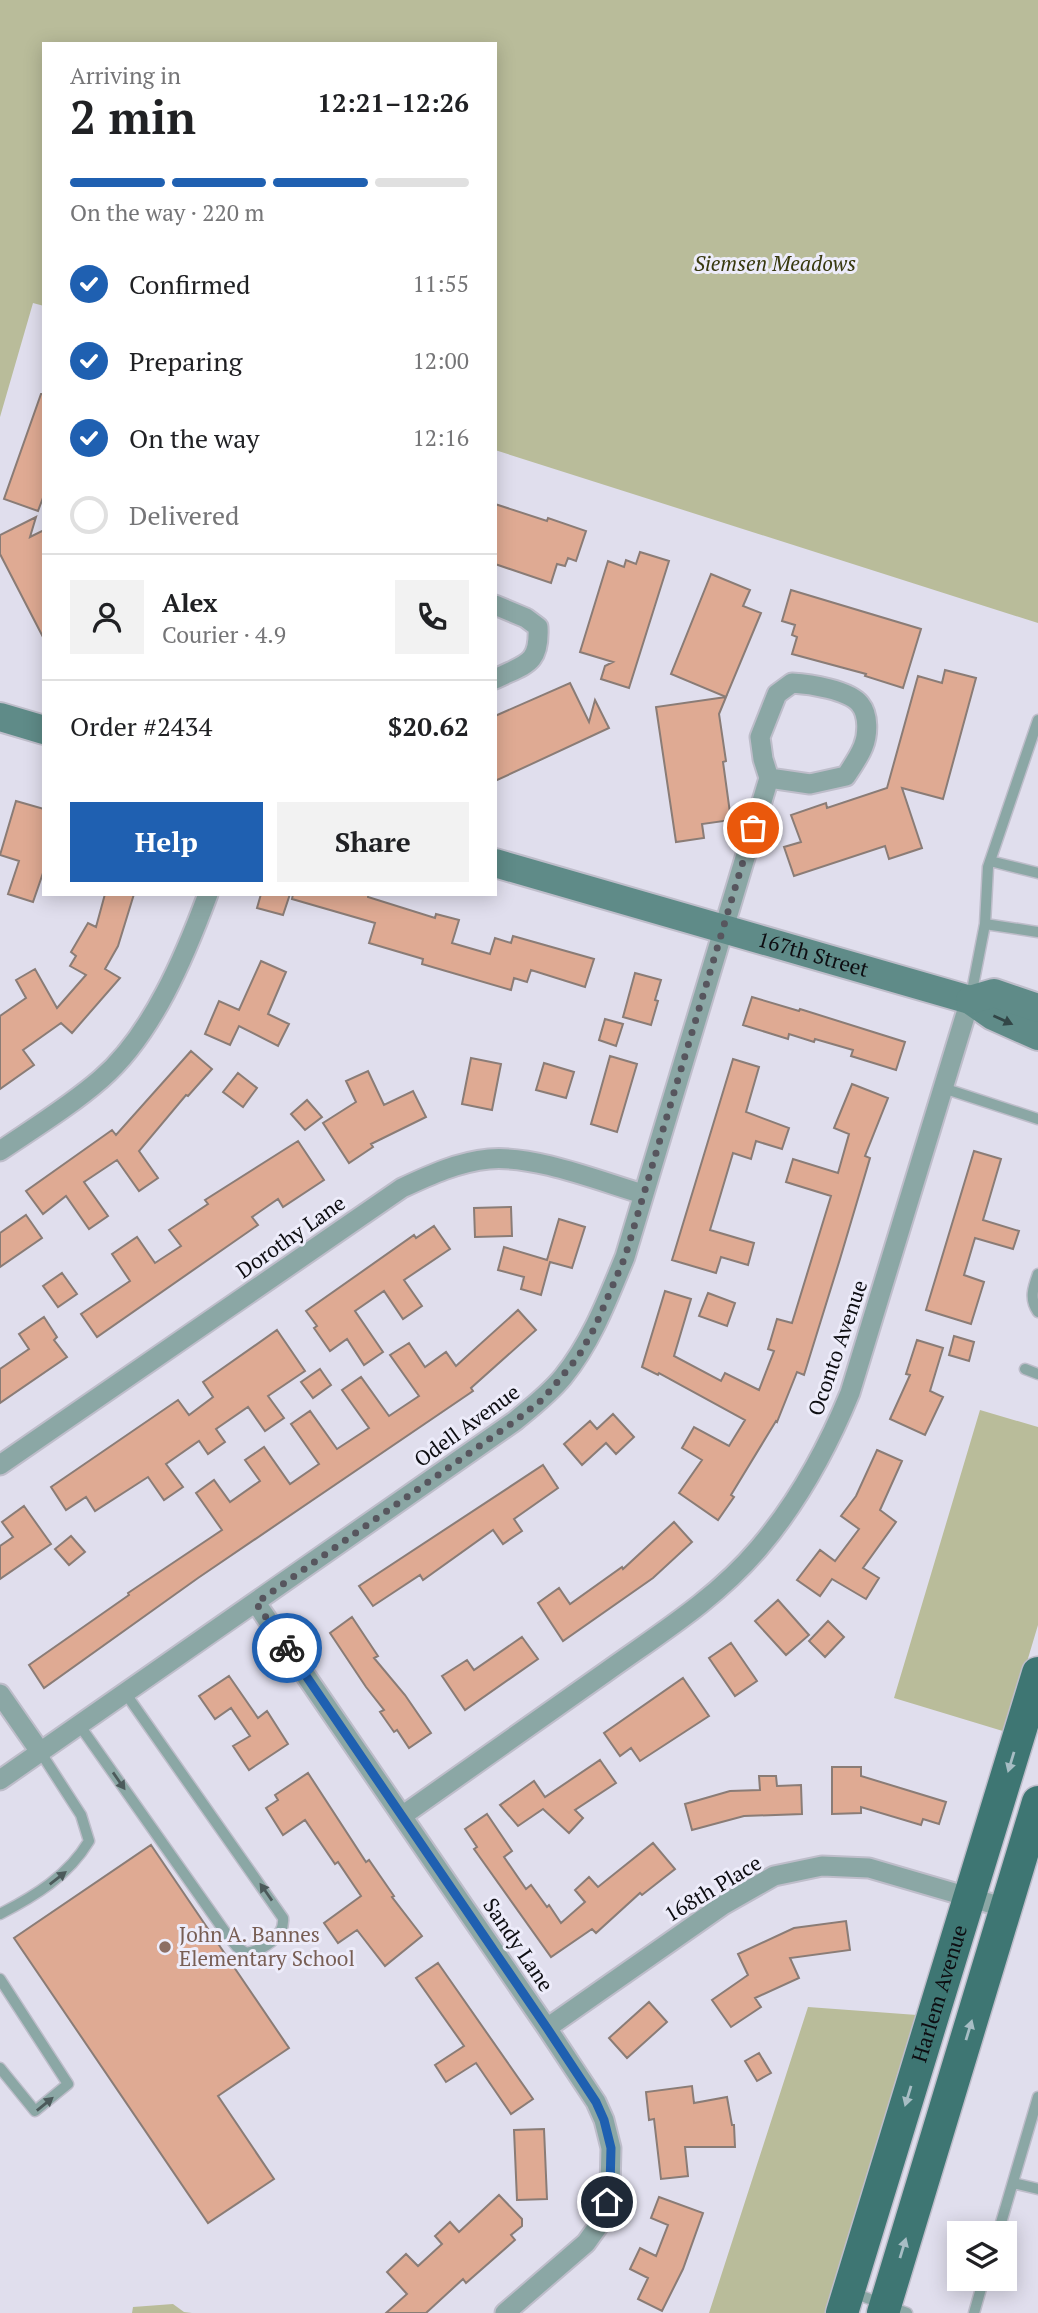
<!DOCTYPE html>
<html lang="en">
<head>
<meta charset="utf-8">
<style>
  body { margin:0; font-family:"PT Serif",serif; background:#f2f2f2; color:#202124; height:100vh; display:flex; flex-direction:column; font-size:26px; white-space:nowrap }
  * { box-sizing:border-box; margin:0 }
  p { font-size:23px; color:#757577 }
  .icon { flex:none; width:38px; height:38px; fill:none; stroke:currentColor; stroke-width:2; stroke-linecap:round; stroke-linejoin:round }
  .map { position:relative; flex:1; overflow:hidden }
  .panel { position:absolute; left:42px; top:42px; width:455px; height:854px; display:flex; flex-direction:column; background:#fff; border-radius:0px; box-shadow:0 4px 18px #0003 }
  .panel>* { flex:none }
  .buttons { position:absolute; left:947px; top:2221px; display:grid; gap:14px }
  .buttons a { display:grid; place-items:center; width:70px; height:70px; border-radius:0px; background:#fff; box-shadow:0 4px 18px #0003; font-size:35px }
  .pin { position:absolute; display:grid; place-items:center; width:60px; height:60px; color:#fff; margin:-30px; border:4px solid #fff; border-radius:50%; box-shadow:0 2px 7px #0007 }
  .courier { position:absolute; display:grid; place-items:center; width:70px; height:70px; margin:-35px; border:5px solid #1f60b1; border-radius:50%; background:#fff; color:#222; box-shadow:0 2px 9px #0007 }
  .overview em { font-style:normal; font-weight:700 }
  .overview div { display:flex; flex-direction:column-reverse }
  .overview { display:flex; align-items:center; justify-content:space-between; height:119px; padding:0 28px }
  h1 { font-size:46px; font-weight:700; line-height:52px }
  .bar { display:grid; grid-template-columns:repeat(4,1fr); gap:10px 7px; align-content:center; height:84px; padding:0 28px }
  .bar i { height:9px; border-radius:5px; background:#e0e0e0 }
  .bar .current { background:#1f60b1 }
  .bar p { grid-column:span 4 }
  .line { display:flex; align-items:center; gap:18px; padding:0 28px; border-top:2px solid #e0e0e0 }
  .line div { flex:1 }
  .round { display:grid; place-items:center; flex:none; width:74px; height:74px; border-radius:0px; background:#f2f2f2 }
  ol { padding:0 28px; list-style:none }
  li { display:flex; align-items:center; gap:21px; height:77px }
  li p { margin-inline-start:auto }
  li .icon { padding:7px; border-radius:50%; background:#1f60b1; color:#fff; stroke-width:4 }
  li:last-child { color:#757577 }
  li i { width:38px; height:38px; border:4px solid #e0e0e0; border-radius:50% }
  .action { display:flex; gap:14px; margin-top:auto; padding:14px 28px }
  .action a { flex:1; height:80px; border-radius:0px; background:#1f60b1; color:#fff; font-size:28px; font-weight:700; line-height:80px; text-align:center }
  .action a+a { background:#f2f2f2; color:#202124 }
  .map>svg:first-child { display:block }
</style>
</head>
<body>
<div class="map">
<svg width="1038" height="2313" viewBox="0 0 1038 2313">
  <rect width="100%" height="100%" fill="#e0deed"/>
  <!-- green -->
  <path fill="#b9bc9a" d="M0,0H1038V623L495,450V44H44V306L33,303L0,417Z
    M980,1410L1038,1427V1625L1006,1732L894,1698Z
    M808,2007L917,2015L825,2313H709Z
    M173,2304L184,2312L192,2313H132L133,2307Z"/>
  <!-- building -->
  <path fill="#dfaa93" stroke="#8a7c76" stroke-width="2" d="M41,394H44V495L38,511L4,499Z
    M495,504L547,521L548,518L586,531L576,561L568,558L565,566L557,564L551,583L495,564Z
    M36,517L30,537L44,530V639L0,554V535Z
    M640,552L669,561L629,688L601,679L605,666L613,662L580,652L608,561L624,567L626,560L636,564Z
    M711,574L750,590L743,606L761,613L726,697L671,674Z
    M791,590L921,629L903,688L865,676L866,674L792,654L797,637L792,635L795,625L782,621Z
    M945,670L976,678L943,799L902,788L922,848L889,859L885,846L794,876L784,847L801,842L791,815L826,803L827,808L887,788L918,676L942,683Z
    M570,683L589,722L595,700L609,728L495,781V716Z
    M726,697L719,714L726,761L723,762L731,820L702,824L704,838L676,842L656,707Z
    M16,801L44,809V870L33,902L8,894L19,861L0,855Z
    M105,894H134L118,946L105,969L120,978L72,1033L61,1023L23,1050L34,1065L0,1089V1016L26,998L16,980L35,969L57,1008L86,975L70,966L76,956L71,952L88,923L96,927Z
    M261,894H290L283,915L257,908Z
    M293,894H368V897L435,918L436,914L459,920L452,943L490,954L495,938L511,943L513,936L594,959L585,987L531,970L527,982L514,978L511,990L422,964L423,959L369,943L375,923L292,899Z
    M261,961L286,972L268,1014L289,1024L278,1046L239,1026L230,1045L205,1034L219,1001L239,1010Z
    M635,973L661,980L655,1000L658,1001L651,1025L623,1017Z
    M752,997L799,1011L800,1009L905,1042L896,1070L851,1056L853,1050L815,1039L814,1042L789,1034L788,1039L743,1025Z
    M605,1019L623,1024L616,1046L599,1040Z
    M191,1051L212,1069L188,1096L186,1095L139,1151L158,1178L139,1191L117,1160L84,1182L108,1216L89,1229L66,1196L43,1214L26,1191L112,1130L116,1135Z
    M610,1056L637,1064L617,1132L591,1124Z
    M471,1058L501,1064L492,1110L462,1104Z
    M733,1059L759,1067L746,1112L789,1128L782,1149L756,1141L751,1159L733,1153L710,1230L754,1243L748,1265L721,1257L716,1273L672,1260Z
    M544,1063L574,1072L566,1098L536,1090Z
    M368,1071L384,1105L413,1091L426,1117L371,1144L373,1147L349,1163L323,1123L356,1102L346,1081Z
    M238,1073L257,1088L243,1107L223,1092Z
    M852,1084L888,1098L865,1156L870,1158L840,1259L804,1375L797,1372L777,1422L776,1421L731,1495L734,1497L718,1520L679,1493L702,1460L682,1448L694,1427L729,1446L745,1420L659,1373L658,1375L642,1367L665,1291L691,1299L674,1356L721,1381L725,1373L759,1390L774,1351L768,1349L777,1319L792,1323L831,1196L786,1182L793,1159L838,1173L849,1134L834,1128Z
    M307,1100L322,1117L305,1130L291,1114Z
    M298,1141L324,1180L283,1207L278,1199L252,1217L258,1225L97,1337L81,1314L130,1281L112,1254L137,1237L155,1263L181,1246L169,1230L208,1204L205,1200Z
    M974,1151L1001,1159L983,1220L1019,1231L1013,1249L975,1238L964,1275L984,1282L971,1324L926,1310Z
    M511,1207L512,1236L475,1237L474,1208Z
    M26,1215L42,1238L0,1267V1233Z
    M559,1219L585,1227L572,1268L550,1262L541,1295L521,1289L524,1277L498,1270L504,1247L547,1260Z
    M434,1226L450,1249L404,1280L422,1306L403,1319L384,1291L355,1311L383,1352L364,1365L347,1339L330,1351L314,1328L317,1326L306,1311L414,1235L416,1238Z
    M62,1273L77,1294L58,1307L43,1286Z
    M708,1293L735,1303L727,1326L699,1316Z
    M518,1310L536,1330L471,1388L473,1391L198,1578L44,1688L29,1665L129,1595L128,1593L222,1530L196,1493L214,1480L230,1502L260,1481L245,1460L264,1447L290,1484L319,1464L291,1424L310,1411L337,1449L369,1428L342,1390L361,1377L389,1416L419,1396L390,1355L409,1343L425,1367L446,1352L456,1366Z
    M44,1317L57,1337L54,1340L67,1357L0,1403V1369L29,1349L19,1334Z
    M277,1330L305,1371L268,1396L284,1418L265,1431L248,1407L216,1429L225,1442L208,1454L199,1441L166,1464L183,1487L164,1500L148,1477L95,1511L86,1497L66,1510L51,1487L178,1400L189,1415L213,1397L203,1382Z
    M954,1336L974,1342L969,1361L949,1355Z
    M917,1340L943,1348L930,1391L943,1397L925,1435L890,1419L910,1375L906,1374Z
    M320,1369L331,1385L313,1398L301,1382Z
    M613,1414L634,1437L616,1454L606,1443L582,1465L564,1444L590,1421L597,1429Z
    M877,1450L902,1461L880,1510L896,1522L863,1568L879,1578L866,1599L832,1579L820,1596L797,1580L820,1550L835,1561L859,1529L841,1516L856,1496Z
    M543,1465L558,1488L514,1519L522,1531L503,1544L493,1530L423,1580L420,1575L373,1606L359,1586Z
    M24,1506L51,1544L0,1579V1546L13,1537L2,1522Z
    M674,1522L692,1542L653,1578L563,1641L538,1603L559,1588L570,1604L622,1567L623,1569Z
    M71,1536L85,1552L69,1565L55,1549Z
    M778,1600L809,1635L786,1655L755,1621Z
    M352,1617L378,1656L374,1658L405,1695L431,1733L409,1748L397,1730L394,1732L380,1712L384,1710L366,1687L330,1633Z
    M828,1621L844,1637L825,1657L809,1641Z
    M522,1637L538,1659L465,1710L442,1676L467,1660L474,1670Z
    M731,1643L757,1681L735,1696L709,1658Z
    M229,1676L258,1718L267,1711L288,1744L249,1770L233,1746L250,1736L231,1708L215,1719L199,1696Z
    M683,1678L709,1716L640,1761L631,1748L620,1756L604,1733Z
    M600,1760L616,1783L575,1810L583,1818L569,1833L543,1809L518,1826L500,1805L534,1781L545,1797Z
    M832,1767H861V1776L946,1802L939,1824L923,1819L921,1825L861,1807V1813L832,1814Z
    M308,1773L366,1862L369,1860L394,1896L392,1897L422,1936L385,1966L357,1930L338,1943L324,1923L361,1896L338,1862L335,1864L305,1820L283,1835L266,1808L278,1800L275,1795Z
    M759,1776H776L777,1786L801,1785L802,1814L744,1816L692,1830L685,1804L730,1791L760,1790Z
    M487,1814L512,1851L504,1857L526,1889L531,1885L547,1907L549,1905L561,1923L585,1902L575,1890L589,1877L598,1887L653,1843L675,1869L642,1895L640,1893L596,1933L592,1929L551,1957L474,1849L477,1847L465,1829Z
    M151,1845L289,2048L218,2096L274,2179L208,2223L14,1938Z
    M846,1921L850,1950L790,1958L799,1978L755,1998L761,2007L731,2027L712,2000L748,1975L738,1954L794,1928Z
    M438,1963L533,2099L511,2114L476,2063L446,2082L435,2065L464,2046L416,1978Z
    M649,2002L667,2022L627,2058L609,2038Z
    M759,2053L771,2073L757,2081L745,2061Z
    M692,2086L694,2103L727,2097L732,2125H734L735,2147H685L688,2176L661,2179L654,2119L649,2120L646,2092Z
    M544,2129L547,2199L517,2200L514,2130Z
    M499,2195L522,2219V2226L511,2235L515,2240L466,2283L463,2279L426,2313H386L407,2294L387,2272L406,2254L418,2266L442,2244L435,2236L450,2222L459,2232Z
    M659,2197L703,2213L683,2269L662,2311L638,2299L648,2278L630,2269L640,2248L656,2256L668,2225L651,2218Z"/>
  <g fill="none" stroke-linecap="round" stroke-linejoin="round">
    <defs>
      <path id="lane" d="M990,861L1038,873
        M985,924L1038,932
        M971,996L985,924L988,867L1038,720
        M943,1088L1038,1119
        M1038,1274C1033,1288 1029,1299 1038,1312
        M1025,1369L1038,1374
        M80,1726L228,1936L237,1947L246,1953C263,1950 285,1937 283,1918L126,1694
        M0,1914C35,1896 68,1876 89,1841L81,1815L41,1753
        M0,1979L68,2084L35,2111L0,2068
        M1013,2183L1038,2189
        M998,2233L1038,2097
        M851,2292L907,2313
        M974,2313L984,2278"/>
      <path id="street" d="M495,605L526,618L538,627C540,665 525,664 495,679
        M792,683C810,684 849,690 860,704C869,715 868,735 863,747C859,757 852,767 846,776L810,784L769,778L763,759L760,737L777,694Z
        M0,1151C34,1128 70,1106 101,1079C152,1035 185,956 208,894
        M0,1465L402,1188C430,1175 458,1162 489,1159C535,1155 599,1181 643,1194
        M256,1603L547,2028L596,2102L604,2120L611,2148L610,2187L604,2218L586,2243L505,2313
        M0,1694L41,1753
        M0,1780L515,1421C532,1407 549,1394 563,1377C592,1341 608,1298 625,1257L769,778
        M402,1816C470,1768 538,1720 606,1672C659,1634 716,1599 759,1548C798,1502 827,1449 850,1393L970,1000
        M547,2028L723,1905L774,1876L822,1866L869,1868L1006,1908"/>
      <g id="secondary">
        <path d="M0,717L44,730"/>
        <path id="s1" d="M495,863L970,1000L993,1016L1038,1036"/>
        <path d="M970,1000L994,993L1038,1008"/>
      </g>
      <g id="primary">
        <path id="s2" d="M842,2313L1038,1673"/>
        <path d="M883,2313L1038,1802"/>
      </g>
    </defs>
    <!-- lane casing -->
    <use href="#lane" stroke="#bebdca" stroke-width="13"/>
    <!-- street casing -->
    <use href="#street" stroke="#bebdca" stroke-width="23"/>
    <!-- secondary casing -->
    <use href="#secondary" stroke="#bebdca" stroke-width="32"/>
    <!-- primary casing -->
    <use href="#primary" stroke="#bebdca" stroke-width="35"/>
    <!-- lane -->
    <use href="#lane" stroke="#8ba7a5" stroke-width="10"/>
    <!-- street -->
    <use href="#street" stroke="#8ba7a5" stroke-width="19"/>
    <!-- secondary -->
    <use href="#secondary" stroke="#5f8b88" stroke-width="28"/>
    <!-- primary -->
    <use href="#primary" stroke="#3e7673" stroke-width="32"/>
  </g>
  <!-- one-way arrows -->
  <defs><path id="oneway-solid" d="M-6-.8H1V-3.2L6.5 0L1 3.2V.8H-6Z" transform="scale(1.75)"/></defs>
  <use fill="#324647" href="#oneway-solid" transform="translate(1003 1020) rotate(24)"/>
  <g fill="#a7bdc4">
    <use href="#oneway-solid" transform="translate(1011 1762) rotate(107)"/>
    <use href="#oneway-solid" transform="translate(969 2030) rotate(-73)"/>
    <use href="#oneway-solid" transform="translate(908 2096) rotate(107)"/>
    <use href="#oneway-solid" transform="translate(903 2248) rotate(-73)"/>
  </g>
  <g fill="#4c5a5b">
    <use href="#oneway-solid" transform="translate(119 1781) rotate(55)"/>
    <use href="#oneway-solid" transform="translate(58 1878) rotate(-38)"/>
    <use href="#oneway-solid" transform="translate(266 1892) rotate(-125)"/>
    <use href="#oneway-solid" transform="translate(45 2104) rotate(-39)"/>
  </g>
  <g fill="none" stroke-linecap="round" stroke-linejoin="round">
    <!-- done -->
    <path stroke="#57565e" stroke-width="7" stroke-dasharray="0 12.6" d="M287,1648L256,1603L515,1421L543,1399L578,1357L595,1327L625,1257L753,828"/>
    <!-- route -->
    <path stroke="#1f60b1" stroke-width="9" d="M287,1648L547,2028L596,2102L604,2120L611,2148L610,2187L607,2202"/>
  </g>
  <!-- markers -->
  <circle fill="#8d6e63" stroke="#edecfa" stroke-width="2.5" cx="165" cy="1947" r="7"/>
  <g text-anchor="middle" stroke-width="6" stroke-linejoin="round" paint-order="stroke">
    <!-- park labels -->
    <g font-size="21" font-style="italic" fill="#37380e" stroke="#edecfa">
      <text x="775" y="271">Siemsen Meadows</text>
    </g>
    <!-- street labels -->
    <g font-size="21" fill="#0d0d11" stroke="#edecfa">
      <text dy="7" stroke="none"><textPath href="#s1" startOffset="331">167th Street</textPath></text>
      <text transform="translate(291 1237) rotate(-35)" y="7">Dorothy Lane</text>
      <text transform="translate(838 1348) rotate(-71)" y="7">Oconto Avenue</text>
      <text transform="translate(467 1426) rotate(-36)" y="7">Odell Avenue</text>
      <text transform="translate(713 1889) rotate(-31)" y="7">168th Place</text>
      <text transform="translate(518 1945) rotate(56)" y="7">Sandy Lane</text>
      <text dy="7" stroke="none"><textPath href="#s2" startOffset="334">Harlem Avenue</textPath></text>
    </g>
    <!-- education labels -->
    <g font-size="21" fill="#785e54" stroke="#edecfa" text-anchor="start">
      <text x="179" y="1942">John A. Bannes<tspan x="179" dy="24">Elementary School</tspan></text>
    </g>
  </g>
</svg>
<div class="buttons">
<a><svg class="icon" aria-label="layers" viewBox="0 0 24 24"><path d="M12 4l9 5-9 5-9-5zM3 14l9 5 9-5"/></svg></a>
</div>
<div class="pin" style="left:753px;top:828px;background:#ea580c"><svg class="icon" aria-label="bag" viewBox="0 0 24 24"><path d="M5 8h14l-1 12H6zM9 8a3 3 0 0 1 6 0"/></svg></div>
<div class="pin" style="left:607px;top:2202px;background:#1f2937"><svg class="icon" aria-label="home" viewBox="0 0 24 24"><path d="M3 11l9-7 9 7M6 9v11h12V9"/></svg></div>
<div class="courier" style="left:287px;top:1648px"><svg class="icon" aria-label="bike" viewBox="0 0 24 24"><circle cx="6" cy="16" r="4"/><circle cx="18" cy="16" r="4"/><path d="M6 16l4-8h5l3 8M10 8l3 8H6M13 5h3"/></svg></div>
<section class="panel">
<div class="overview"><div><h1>2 min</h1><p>Arriving in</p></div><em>12:21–12:26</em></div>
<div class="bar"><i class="current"></i><i class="current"></i><i class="current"></i><i></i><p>On the way · 220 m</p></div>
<ol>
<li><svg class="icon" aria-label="check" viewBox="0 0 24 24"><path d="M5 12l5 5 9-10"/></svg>Confirmed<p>11:55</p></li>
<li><svg class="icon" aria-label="check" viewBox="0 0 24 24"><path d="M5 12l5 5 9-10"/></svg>Preparing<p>12:00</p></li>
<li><svg class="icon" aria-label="check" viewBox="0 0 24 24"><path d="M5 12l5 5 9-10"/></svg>On the way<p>12:16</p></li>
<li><i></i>Delivered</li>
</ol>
<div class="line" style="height:126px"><a class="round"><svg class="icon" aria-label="person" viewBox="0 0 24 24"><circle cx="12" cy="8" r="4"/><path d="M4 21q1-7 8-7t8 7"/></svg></a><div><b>Alex</b><p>Courier · 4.9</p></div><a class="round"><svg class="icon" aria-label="phone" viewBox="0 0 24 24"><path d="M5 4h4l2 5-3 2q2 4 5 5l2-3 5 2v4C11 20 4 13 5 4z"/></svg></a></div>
<div class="line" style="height:91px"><div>Order #2434</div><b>$20.62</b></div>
<div class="action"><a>Help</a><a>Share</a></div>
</section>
</div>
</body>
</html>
